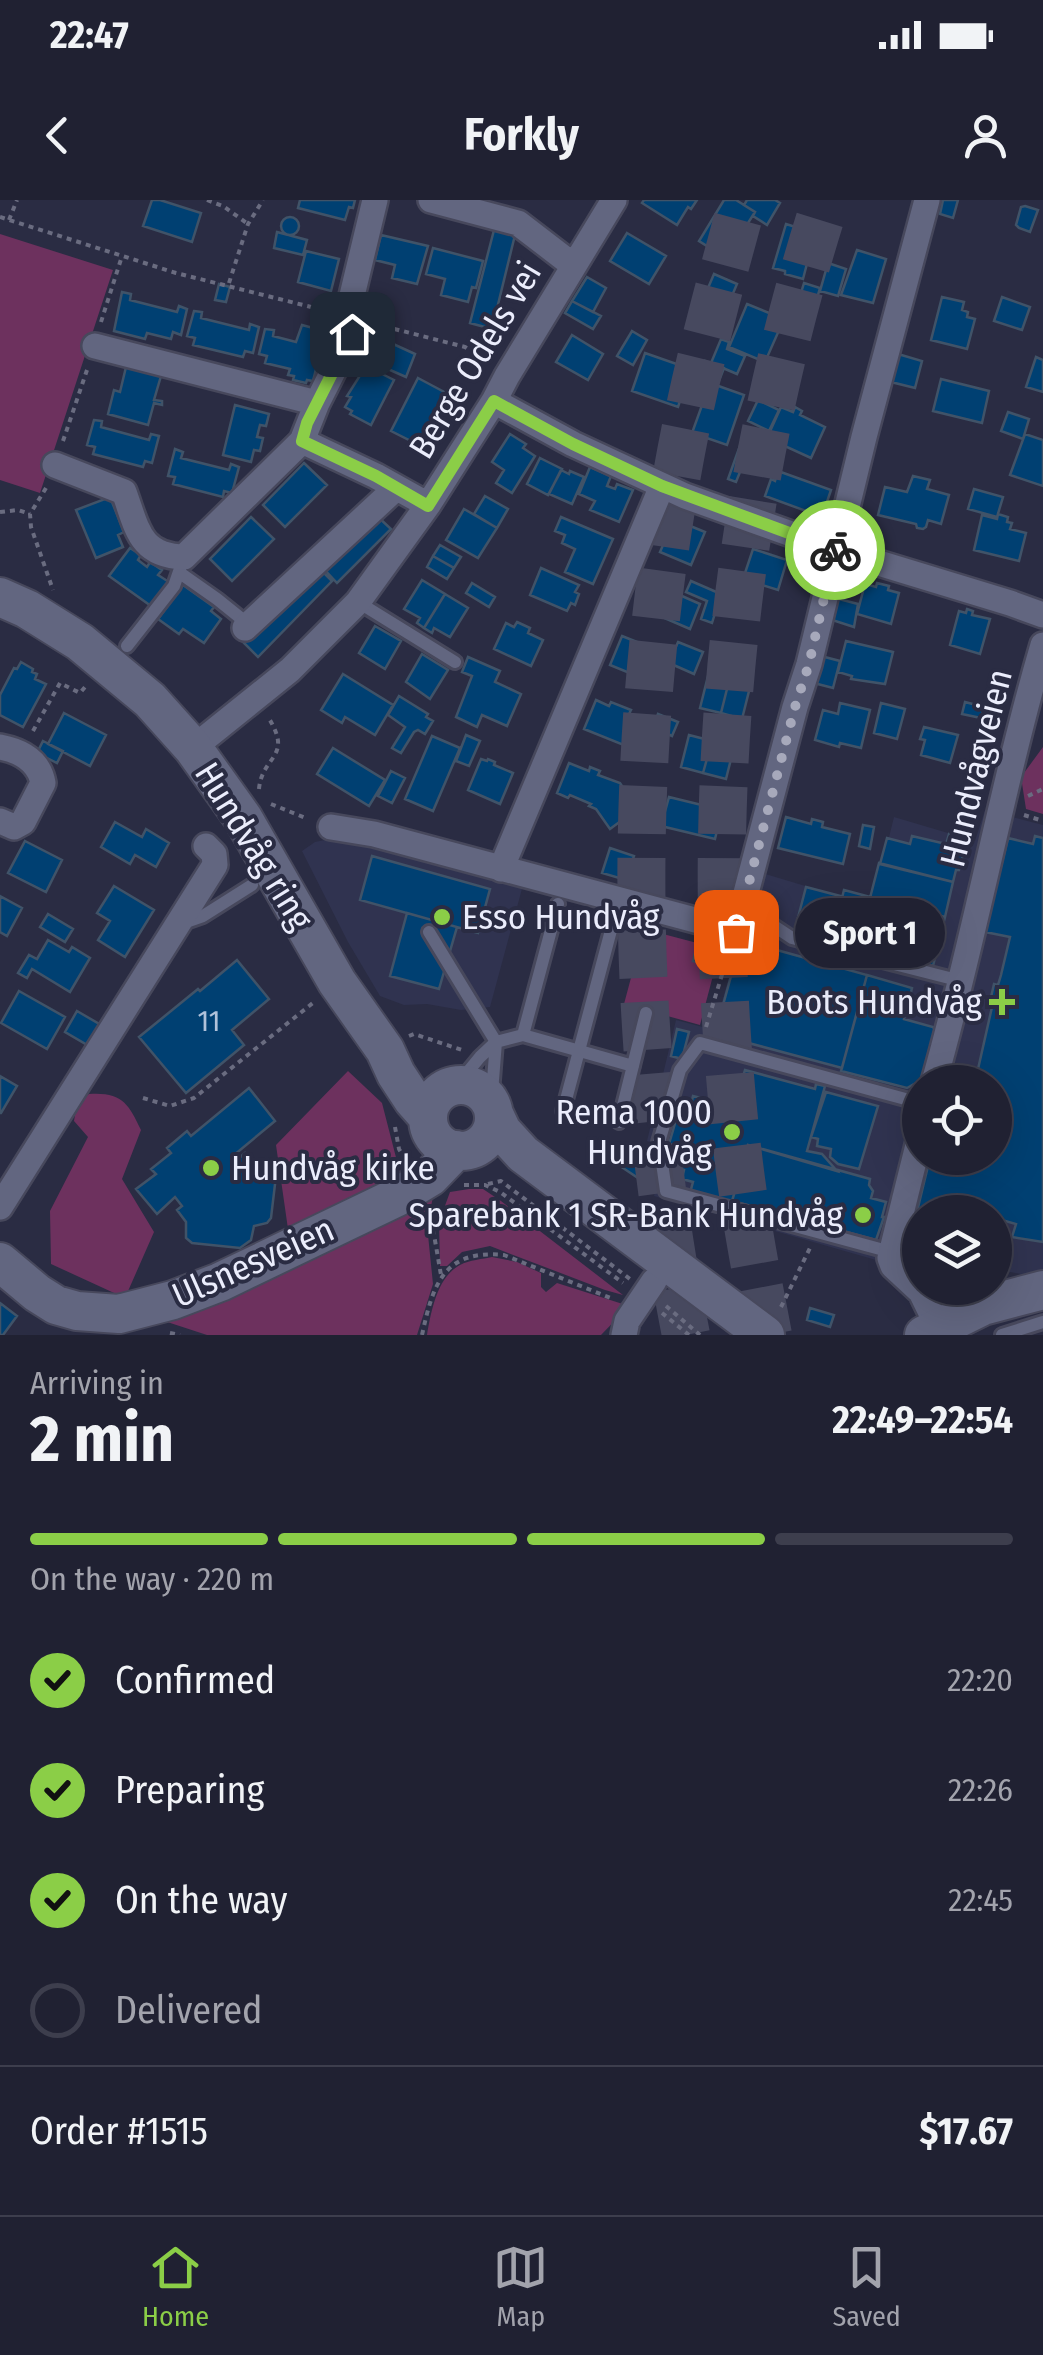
<!DOCTYPE html>
<html lang="en">
<head>
<meta charset="utf-8">
<style>
  body { margin:0; font-family:"Fira Sans Condensed",sans-serif; background:#2d2e3e; color:#f1f3f6; height:100vh; display:flex; flex-direction:column; font-size:38px; white-space:nowrap }
  * { box-sizing:border-box; margin:0 }
  p { font-size:32px; color:#a2a3ac }
  .icon { flex:none; width:55px; height:55px; fill:none; stroke:currentColor; stroke-width:2; stroke-linecap:round; stroke-linejoin:round }
  .map { position:relative; height:1135px; overflow:hidden }
  .panel { display:flex; flex-direction:column; background:#202132; flex:1 }
  .panel>* { flex:none }
  .fabs { position:absolute; left:902px; top:865px; display:grid; gap:20px }
  .fabs a { display:grid; place-items:center; width:110px; height:110px; border-radius:50%; background:#202132; box-shadow:0 10px 40px #0002,0 0 0 2px #3d3e4d; font-size:50px }
  .pin { position:absolute; display:grid; place-items:center; width:85px; height:85px; color:#fff; margin:-42px; border-radius:20px; box-shadow:0 5px 15px #0006 }
  .courier { position:absolute; display:grid; place-items:center; width:100px; height:100px; margin:-50px; border:8px solid #8bce47; border-radius:50%; background:#fff; color:#222; box-shadow:0 2px 12px #0007 }
  .bubble { position:absolute; height:70px; border-radius:35px; background:#202132; box-shadow:0 10px 40px #0002,0 0 0 2px #3d3e4d; font-size:32px; font-weight:700; line-height:70px; text-align:center }
  .summary em { font-style:normal; font-weight:700 }
  .summary div { display:flex; flex-direction:column-reverse }
  .summary { display:flex; align-items:center; justify-content:space-between; height:170px; padding:0 30px }
  h1 { font-size:65px; font-weight:700; line-height:75px }
  .bar { display:grid; grid-template-columns:repeat(4,1fr); gap:15px 10px; align-content:center; height:120px; padding:0 30px }
  .bar i { height:12px; border-radius:8px; background:#3d3e4d }
  .bar .active { background:#8bce47 }
  .bar p { grid-column:span 4 }
  .line { display:flex; align-items:center; gap:25px; padding:0 30px; border-top:2px solid #3d3e4d }
  .line div { flex:1 }
  ol { padding:0 30px; list-style:none }
  li { display:flex; align-items:center; gap:30px; height:110px }
  li p { margin-inline-start:auto }
  li .icon { padding:10px; border-radius:50%; background:#8bce47; color:#111; stroke-width:4 }
  li:last-child { color:#a2a3ac }
  li i { width:55px; height:55px; border:5px solid #3d3e4d; border-radius:50% }
  .status { display:flex; justify-content:space-between; align-items:center; height:70px; padding:0 50px; background:#202132; direction:ltr }
  .status svg { height:28px; fill:currentColor }
  header { display:flex; justify-content:space-between; align-items:center; height:130px; padding:0 30px; background:#202132; font-size:45px; font-weight:700 }
  .tabs { display:flex; justify-content:space-around; align-items:center; height:140px; border-top:2px solid #3d3e4d; background:#202132; font-size:28px; color:#a2a3ac }
  .tabs a { display:grid; justify-items:center; gap:5px }
  .tabs .active { color:#8bce47 }
  .map>svg:first-child { display:block }
</style>
</head>
<body>
<div class="status"><b>22:47</b><svg viewBox="0 0 49 12"><path d="M0 12V9h3v3zM5 12V6h3v6zM10 12V3h3v9zM15 12V0h3v12zM26 1h20v11H26zM47 4h2v5h-2z"/></svg></div>
<header><svg class="icon" aria-label="back" viewBox="0 0 24 24"><path d="M15 5l-7 7 7 7"/></svg>Forkly<svg class="icon" aria-label="person" viewBox="0 0 24 24"><circle cx="12" cy="8" r="4"/><path d="M4 21q1-7 8-7t8 7"/></svg></header>
<div class="map">
<svg width="1043" height="1135" viewBox="0 0 1043 1135">
  <rect width="100%" height="100%" fill="#2a2c43"/>
  <!-- built -->
  <path fill="#303350" fill-rule="evenodd" d="M985,610L1043,625V1072L1021,1074L995,1069V1012H920V1053L880,1046L876,1060L654,996L667,948L647,941L676,820L714,830L759,672L872,706L894,617L975,641ZM920,882H995V958H920Z
    M340,637L523,685L490,807L461,810L427,804L404,805L380,796L348,742L302,651L315,642Z"/>
  <!-- green -->
  <path fill="#6d315e" d="M0,34L113,70L40,293L0,280Z
    M1043,547V614L1026,609L1021,577Z
    M644,729L720,749L700,825L624,804Z
    M348,871L382,903L400,973L288,1029L276,945Z
    M89,894C122,892 128,903 141,930L122,979L154,1032L125,1098L51,1064L50,1011L88,937L74,921C76,909 78,900 89,894Z
    M469,989H483L501,1001L623,1095L605,1090L490,1046L462,1052L447,1066H440L439,1022L450,992Z
    M433,997L427,1025L433,1084L417,1135H207L155,1118Z
    M492,1057L517,1062L541,1073V1087L546,1092L557,1083L629,1106L601,1135H427C431,1112 437,1077 460,1065C469,1060 483,1059 492,1057Z"/>
  <!-- building -->
  <path fill="#004072" stroke="#405368" stroke-width="2.5" d="M152,0H160L201,13L192,42L143,26Z
    M300,0H355L353,8L349,7L345,20L298,8Z
    M644,0H697L691,9L688,7L677,25L642,3Z
    M724,0H736L755,12L726,58L699,41Z
    M747,0H775L780,3L767,25L753,16L755,12L744,5Z
    M943,0H958L953,18L940,14Z
    M1025,6L1038,10L1030,32L1019,28L1016,25L1021,7Z
    M281 26a9 9 0 1 1 18 0a9 9 0 1 1-18 0Z
    M786,24L815,33L803,79L785,74V71L773,68Z
    M494,30L515,35L492,129L470,123Z
    M277,32L307,40L303,55L274,48Z
    M627,33L666,56L649,84L610,61Z
    M381,35L428,46L417,84L392,78L395,65L375,60Z
    M433,48L483,61L476,88L472,87L468,102L441,95L445,79L426,74Z
    M857,50L886,59L873,103L841,95Z
    M306,51L339,59L331,91L298,82Z
    M828,63L846,69L838,96L820,91Z
    M714,74L737,84L731,98L708,88Z
    M587,77L606,88L593,112L572,101Z
    M804,83L820,88L811,118L801,115L808,95L801,93Z
    M219,84L230,87L226,102L215,100Z
    M122,92L131,94L130,100L177,112L179,106L187,109L181,135L173,132L171,139L147,133L145,139L114,131Z
    M942,97L964,102L962,110L968,112L967,117L975,119L967,149L931,140Z
    M1002,97L1030,107L1022,130L994,121Z
    M572,101L601,116L593,129L565,113Z
    M747,104L784,119L765,162L729,147Z
    M194,111L202,112L201,118L249,130L250,124L259,127L253,153L245,151L243,157L193,145L195,138L187,136Z
    M302,125L313,128L312,133L336,141L324,171L316,169L313,181L307,180L306,183L293,180L294,176L288,175L290,169L265,163L267,156L259,154L265,129L274,130L273,136L296,142Z
    M632,131L647,140L633,165L617,156Z
    M572,135L603,154L588,180L556,162Z
    M721,139L729,142L727,149L745,156L737,174L711,163Z
    M391,143L415,154L406,177L381,166Z
    M645,153L691,169L678,207L632,191Z
    M898,154L922,161L915,188L891,182Z
    M1036,157L1043,160V192L1026,187Z
    M705,161L724,168L719,181L711,178L709,184L700,180Z
    M366,166L394,180L371,225L350,214L352,211L345,207L351,197L347,196Z
    M126,167L161,176L154,200L162,201V205L154,203L148,225L108,214L114,190L120,192Z
    M418,178L448,194L421,246L391,231Z
    M941,179L989,191L982,223L933,211Z
    M710,183L744,195L727,245L692,233Z
    M758,200L779,210L769,231L748,221Z
    M235,205L269,214L266,226L260,225L257,237L263,238L260,251L254,250L251,262L223,255Z
    M781,207L793,212L795,207L802,211L800,215L825,227L811,258L767,238Z
    M1008,212L1029,219L1023,239L1001,231Z
    M94,220L102,221L101,227L149,240L151,234L159,236L152,263L145,261L143,267L93,254L95,247L87,245Z
    M510,234L526,244L523,248L535,256L512,293L496,283L504,270L492,262Z
    M1025,234L1043,240V286L1010,275Z
    M741,243L758,250L751,271L742,267L736,282L728,279Z
    M175,249L183,252L181,258L229,270L231,264L239,267L232,293L224,291L223,297L173,284L175,277L168,276Z
    M540,258L562,269L548,295L527,284Z
    M304,263L327,285L285,327L263,305Z
    M590,267L611,276L607,286L615,289L617,284L633,290L619,322L590,310L595,301L579,294Z
    M561,270L569,274L570,271L584,277L572,304L549,294Z
    M778,271L831,290L825,308L820,306L817,315L765,296L771,279L775,281Z
    M913,276L930,280L927,289L949,295L941,324L928,320L926,327L923,329L917,328L916,324L878,315L885,287L907,292Z
    M974,289L1003,297L997,317L968,309Z
    M485,296L508,309L497,328L474,314Z
    M110,297L124,332L118,335L123,347L96,358L76,310Z
    M464,309L497,328L478,358L446,340Z
    M998,314L1008,317L1007,322L1012,323L1010,329L1026,333L1019,361L974,350L982,315L997,319Z
    M376,315L391,329L337,383L323,368Z
    M251,317L274,339L232,381L210,359Z
    M561,317L613,339L593,384L565,372L575,349L562,343L565,335L555,331Z
    M673,322L682,327L683,323L705,332L691,365L660,352Z
    M440,345L461,357L454,368L433,356Z
    M130,348L141,355L138,360L147,367L150,362L162,370L158,375L169,382L151,406L109,376Z
    M753,349L787,360L778,390L743,379Z
    M433,356L454,368L447,379L427,367Z
    M318,367L332,381L258,457L243,442Z
    M541,368L579,385L575,392L579,394L575,405L571,403L567,411L530,395Z
    M422,380L445,394L424,428L417,423L420,418L404,409Z
    M691,381L721,394L712,423L701,419L707,401L686,392Z
    M472,383L495,397L489,407L466,393Z
    M877,383L889,386L888,390L899,393L891,424L857,414L865,384L876,387Z
    M183,385L214,407L211,411L221,419L204,443L183,429L179,434L158,419Z
    M657,385L700,404L690,429L646,410Z
    M445,394L468,408L450,437L434,428L432,433L424,428Z
    M835,398L858,404L854,427L829,419Z
    M967,409L973,411L972,415L990,419L980,454L950,445L959,411L966,413Z
    M517,422L530,428L528,433L543,440L531,466L494,449L506,423L514,427Z
    M375,426L401,441L385,469L359,453Z
    M622,436L657,450L644,479L610,465Z
    M846,441L893,452L885,484L851,479L852,476L838,472Z
    M678,442L703,452L694,474L669,463Z
    M422,454L448,470L430,499L406,482Z
    M817,455L840,461L833,488L810,482Z
    M468,457L500,471L495,482L521,494L507,526L482,515L477,527L456,517L472,476L462,472Z
    M21,462L33,469L32,472L37,474L35,479L46,484L23,527L0,515V495L14,468L17,469Z
    M343,474L393,505L375,535L345,517L342,523L321,510Z
    M708,476L729,481L721,513L700,508Z
    M729,481L750,487L742,519L721,513Z
    M399,496L428,514L426,517L433,521L425,534L418,530L414,532L401,553L392,548L405,527L388,515Z
    M596,500L609,506L611,502L631,510L629,514L643,520L631,548L584,529Z
    M965,502L984,507L981,518L962,514Z
    M840,503L870,510L861,548L840,543L839,547L815,540L823,510L838,514Z
    M881,503L905,509L897,539L874,533Z
    M64,513L106,535L90,566L48,544Z
    M658,514L678,522L672,536L653,527Z
    M924,527L958,535L950,563L921,555L925,540L920,539Z
    M466,535L480,541L469,566L456,561Z
    M689,535L712,541L703,573L681,567Z
    M432,536L460,548L433,611L405,599Z
    M43,541L63,551L57,563L37,553Z
    M712,541L734,547L726,579L703,573Z
    M333,548L385,580L369,606L317,574Z
    M481,559L487,561L488,559L495,562L494,565L513,573L500,604L468,590Z
    M569,563L589,571L590,567L600,571L598,575L620,583L637,609L610,629L596,609L589,606L591,604L570,595L568,598L557,593Z
    M391,571L405,578L392,603L378,596Z
    M669,597L722,610L715,639L661,626Z
    M786,617L811,624L812,619L823,622L822,627L850,634L843,664L778,648Z
    M115,622L142,637L146,629L169,643L156,667L135,655L130,664L101,647Z
    M863,625L874,627L870,649L859,646Z
    M949,634L967,639L959,670H956L953,682L880,664L887,638L910,644L912,636L946,644Z
    M1035,636L1043,638V1042L1012,1037L1016,1024L995,1018V1012H920V1025L914,1024L930,958H995V882H949L951,872L976,878L992,807L989,806L994,784L998,785L1001,775L1010,737L985,732L1008,638L1033,644Z
    M25,641L62,660L46,692L8,673Z
    M610,648L634,656L626,680L602,673Z
    M372,656L490,689L478,733L360,700Z
    M879,663L953,682L945,717L870,698Z
    M712,665L726,668L721,690L707,687Z
    M114,686L154,710L125,757L98,740L110,721L97,713Z
    M806,687L844,697L832,739L795,729Z
    M844,690L945,717L933,766L831,741Z
    M0,696L22,708L7,736L0,732Z
    M407,713L457,727L439,789L390,776Z
    M48,714L73,729L65,742L40,727Z
    M48,740L69,752L72,747L90,758L70,792L32,769L27,778L18,773L29,755L37,759Z
    M741,740L867,775L842,868L715,834Z
    M697,745L716,751L712,766L693,761Z
    M237,760L269,799L232,830L244,845L186,893L139,837L198,789L200,791Z
    M867,775L912,788L904,819L933,827L935,830L921,880L907,888L841,871Z
    M19,791L65,817L47,849L1,823Z
    M77,811L101,825L89,846L65,832Z
    M677,829L689,832L682,859L671,856Z
    M745,870L815,889L816,884L825,886L807,951L822,954L837,971L748,945L731,1005L690,993L693,982L682,979L684,970L676,968L682,947L669,944L681,903L691,905L693,896L709,900L712,890L737,896Z
    M0,876L17,886L1,913H0Z
    M249,888L275,921L234,955L237,960L245,953L255,964L269,967L274,971L276,976L271,1018L267,1023L254,1026L251,1040L240,1048L192,1043L186,1038V1022L177,1010L182,1006L175,997L157,1014L136,989L156,974L151,969L171,953L167,948L187,931L191,936Z
    M826,892L878,906L859,969L838,964L830,957L831,949L817,946L818,939L811,937Z
    M748,945L870,979L869,985L873,991L871,998L886,1002L882,1017H884L876,1040L732,1001Z
    M629,953L647,964L638,978L620,966Z
    M0,1103L17,1116L3,1135H0Z
    M810,1108L834,1115L830,1127L807,1120Z"/>
  <g fill="none" stroke-linecap="round" stroke-linejoin="round">
    <!-- highway-tunnel -->
    <path stroke="#47495f" stroke-width="48" stroke-dasharray="48 24" stroke-linecap="butt" d="M686,1135C626,832 626,515 689,212C704,141 724,70 743,0
      M768,1135C757,1078 746,1021 739,964C700,642 726,309 826,0"/>
    <defs>
      <path id="lane" d="M180,373L217,399L248,424
        M358,402L455,462
        M127,446L174,386L184,357
        M741,715L771,724L792,738L961,781
        M183,723L203,716L252,685
        M429,732L496,842L491,905
        M523,835L558,704
        M457,885L480,857L496,842L523,835L633,866
        M563,911L614,719
        M619,922L646,813
        M891,1052L666,991L659,942L680,870L700,843L920,903
        M1002,1135L1043,1122"/>
      <path id="street" d="M375,0L350,104L352,134L317,203L302,241L376,276L428,305
        M431,0L518,23L574,66
        M95,146L317,203
        M494,201L573,244L685,296L836,350L1010,403L1043,415
        M55,265L124,292C137,327 139,356 184,357L302,241
        M245,428L396,288
        M193,548L290,470L358,402L428,305L494,201L507,176L614,0
        M0,621L14,627L23,622L43,583C39,561 21,551 0,547
        M331,627L374,634L736,731L795,507L809,464L864,237L927,0
        M501,669L662,286
        M934,882C975,738 1001,589 1043,445
        M920,937L890,1058L893,1066L921,1092L938,1127
        M0,1007L215,665L214,654L206,646
        M624,1135L627,1121L654,1081"/>
      <path id="secondary" d="M0,397L27,409L80,442L150,500L193,548L243,618L337,782L385,850L396,874L413,900L428,917
        M428 918a33 33 0 1 1 66 0a33 33 0 1 1-66 0Z
        M494,914L502,931L523,954L765,1135
        M0,1062L37,1093L56,1105L77,1111L119,1114L173,1100L220,1082L397,997L430,977L456,950
        M924,1135L983,1106L1043,1090"/>
    </defs>
    <!-- lane casing -->
    <use href="#lane" stroke="#47485c" stroke-width="18"/>
    <!-- street casing -->
    <use href="#street" stroke="#47485c" stroke-width="30"/>
    <!-- secondary casing -->
    <use href="#secondary" stroke="#47485c" stroke-width="42"/>
    <!-- path -->
    <path stroke="#6a6c80" stroke-width="4" stroke-dasharray="5 5" stroke-linecap="butt" d="M207,0L223,6L248,24
      M0,17L176,73L327,111
      M9,20L17,0
      M229,83L248,24L263,0
      M101,122L122,56
      M375,124L465,147L487,162
      M63,241L87,170
      M46,288L30,314L31,327L53,390
      M0,312L18,310L30,314
      M33,531L60,483L80,493L85,487
      M259,589C262,555 294,558 268,517
      M1028,596L1043,589
      M271,604L308,619
      M1024,615L1043,621
      M706,827L728,755
      M409,836L414,834L462,850
      M143,898L170,906L194,898L314,802
      M395,927L399,949L403,956
      M488,984L501,981L630,1079
      M464,985H485L500,992L623,1083
      M437,1010L433,1029L441,1075
      M666,1106L700,1135
      M781,1107L810,1048
      M662,1113L689,1135
      M170,1133L180,1135
      M422,1135C433,1085 443,1049 504,1055L613,1099"/>
    <!-- lane -->
    <use href="#lane" stroke="#626680" stroke-width="12"/>
    <!-- street -->
    <use href="#street" stroke="#626680" stroke-width="25"/>
    <!-- secondary -->
    <use href="#secondary" stroke="#626680" stroke-width="38"/>
  </g>
  <g fill="none" stroke-linecap="round" stroke-linejoin="round">
    <!-- done -->
    <path stroke="#a7a9bb" stroke-width="10" stroke-dasharray="0 18" d="M736,732L795,507L809,464L835,350"/>
    <!-- route -->
    <path stroke="#8bce47" stroke-width="12" d="M352,134L307,223L302,241L376,276L428,306L494,201L573,244L662,286L835,350"/>
  </g>
  <!-- markers -->
  <g fill="#8bce47" stroke="#2a2c43" stroke-width="4">
    <circle cx="442" cy="717" r="10"/>
    <path d="M997 787h10v10h10v10h-10v10h-10v-10h-10v-10h10z"/>
    <circle cx="732" cy="932" r="10"/>
    <circle cx="211" cy="968" r="10"/>
    <circle cx="863" cy="1015" r="10"/>
  </g>
  <g text-anchor="middle" stroke-width="8" stroke-linejoin="round" paint-order="stroke">
    <!-- number labels -->
    <g font-size="30" fill="#b0c2da">
      <text x="209" y="831">11</text>
    </g>
    <!-- street labels -->
    <g font-size="35" fill="#ebedfc" stroke="#2a2c43">
      <text transform="translate(475 160) rotate(-59)" y="12">Berge Odels vei</text>
      <text transform="translate(976 568) rotate(-76)" y="12">Hundvågveien</text>
      <text transform="translate(254 646) rotate(58)" y="12">Hundvåg ring</text>
      <text transform="translate(253 1062) rotate(-24)" y="12">Ulsnesveien</text>
    </g>
    <!-- poi labels -->
    <g font-size="35" fill="#ebedfc" stroke="#2a2c43" text-anchor="end">
      <text x="462" y="729" text-anchor="start">Esso Hundvåg</text>
      <text x="982" y="814">Boots Hundvåg</text>
      <text x="712" y="924">Rema 1000<tspan x="712" dy="40">Hundvåg</tspan></text>
      <text x="231" y="980" text-anchor="start">Hundvåg kirke</text>
      <text x="843" y="1027">Sparebank 1 SR-Bank Hundvåg</text>
    </g>
  </g>
</svg>
<div class="fabs">
<a><svg class="icon" aria-label="locate" viewBox="0 0 24 24"><circle cx="12" cy="12" r="6"/><path d="M12 2v4M12 18v4M2 12h4M18 12h4"/></svg></a>
<a><svg class="icon" aria-label="layers" viewBox="0 0 24 24"><path d="M12 4l9 5-9 5-9-5zM3 14l9 5 9-5"/></svg></a>
</div>
<div class="pin" style="left:736px;top:732px;background:#ea580c"><svg class="icon" aria-label="bag" viewBox="0 0 24 24"><path d="M5 8h14l-1 12H6zM9 8a3 3 0 0 1 6 0"/></svg></div>
<div class="pin" style="left:352px;top:134px;background:#1f2937"><svg class="icon" aria-label="home" viewBox="0 0 24 24"><path d="M3 11l9-7 9 7M6 9v11h12V9"/></svg></div>
<div class="courier" style="left:835px;top:350px"><svg class="icon" aria-label="bike" viewBox="0 0 24 24"><circle cx="6" cy="16" r="4"/><circle cx="18" cy="16" r="4"/><path d="M6 16l4-8h5l3 8M10 8l3 8H6M13 5h3"/></svg></div>
<div class="bubble" style="left:795px;top:698px;width:150px">Sport 1</div>
</div>
<section class="panel">
<div class="summary"><div><h1>2 min</h1><p>Arriving in</p></div><em>22:49–22:54</em></div>
<div class="bar"><i class="active"></i><i class="active"></i><i class="active"></i><i></i><p>On the way · 220 m</p></div>
<ol>
<li><svg class="icon" aria-label="check" viewBox="0 0 24 24"><path d="M5 12l5 5 9-10"/></svg>Confirmed<p>22:20</p></li>
<li><svg class="icon" aria-label="check" viewBox="0 0 24 24"><path d="M5 12l5 5 9-10"/></svg>Preparing<p>22:26</p></li>
<li><svg class="icon" aria-label="check" viewBox="0 0 24 24"><path d="M5 12l5 5 9-10"/></svg>On the way<p>22:45</p></li>
<li><i></i>Delivered</li>
</ol>
<div class="line" style="height:130px"><div>Order #1515</div><b>$17.67</b></div>
</section>
<nav class="tabs">
<a class="active"><svg class="icon" aria-label="home" viewBox="0 0 24 24"><path d="M3 11l9-7 9 7M6 9v11h12V9"/></svg>Home</a>
<a><svg class="icon" aria-label="map" viewBox="0 0 24 24"><path d="M3 6l6-2 6 2 6-2v14l-6 2-6-2-6 2zM9 4v14M15 6v14"/></svg>Map</a>
<a><svg class="icon" aria-label="saved" viewBox="0 0 24 24"><path d="M7 4h10v16l-5-4-5 4z"/></svg>Saved</a>
</nav>
</body>
</html>
